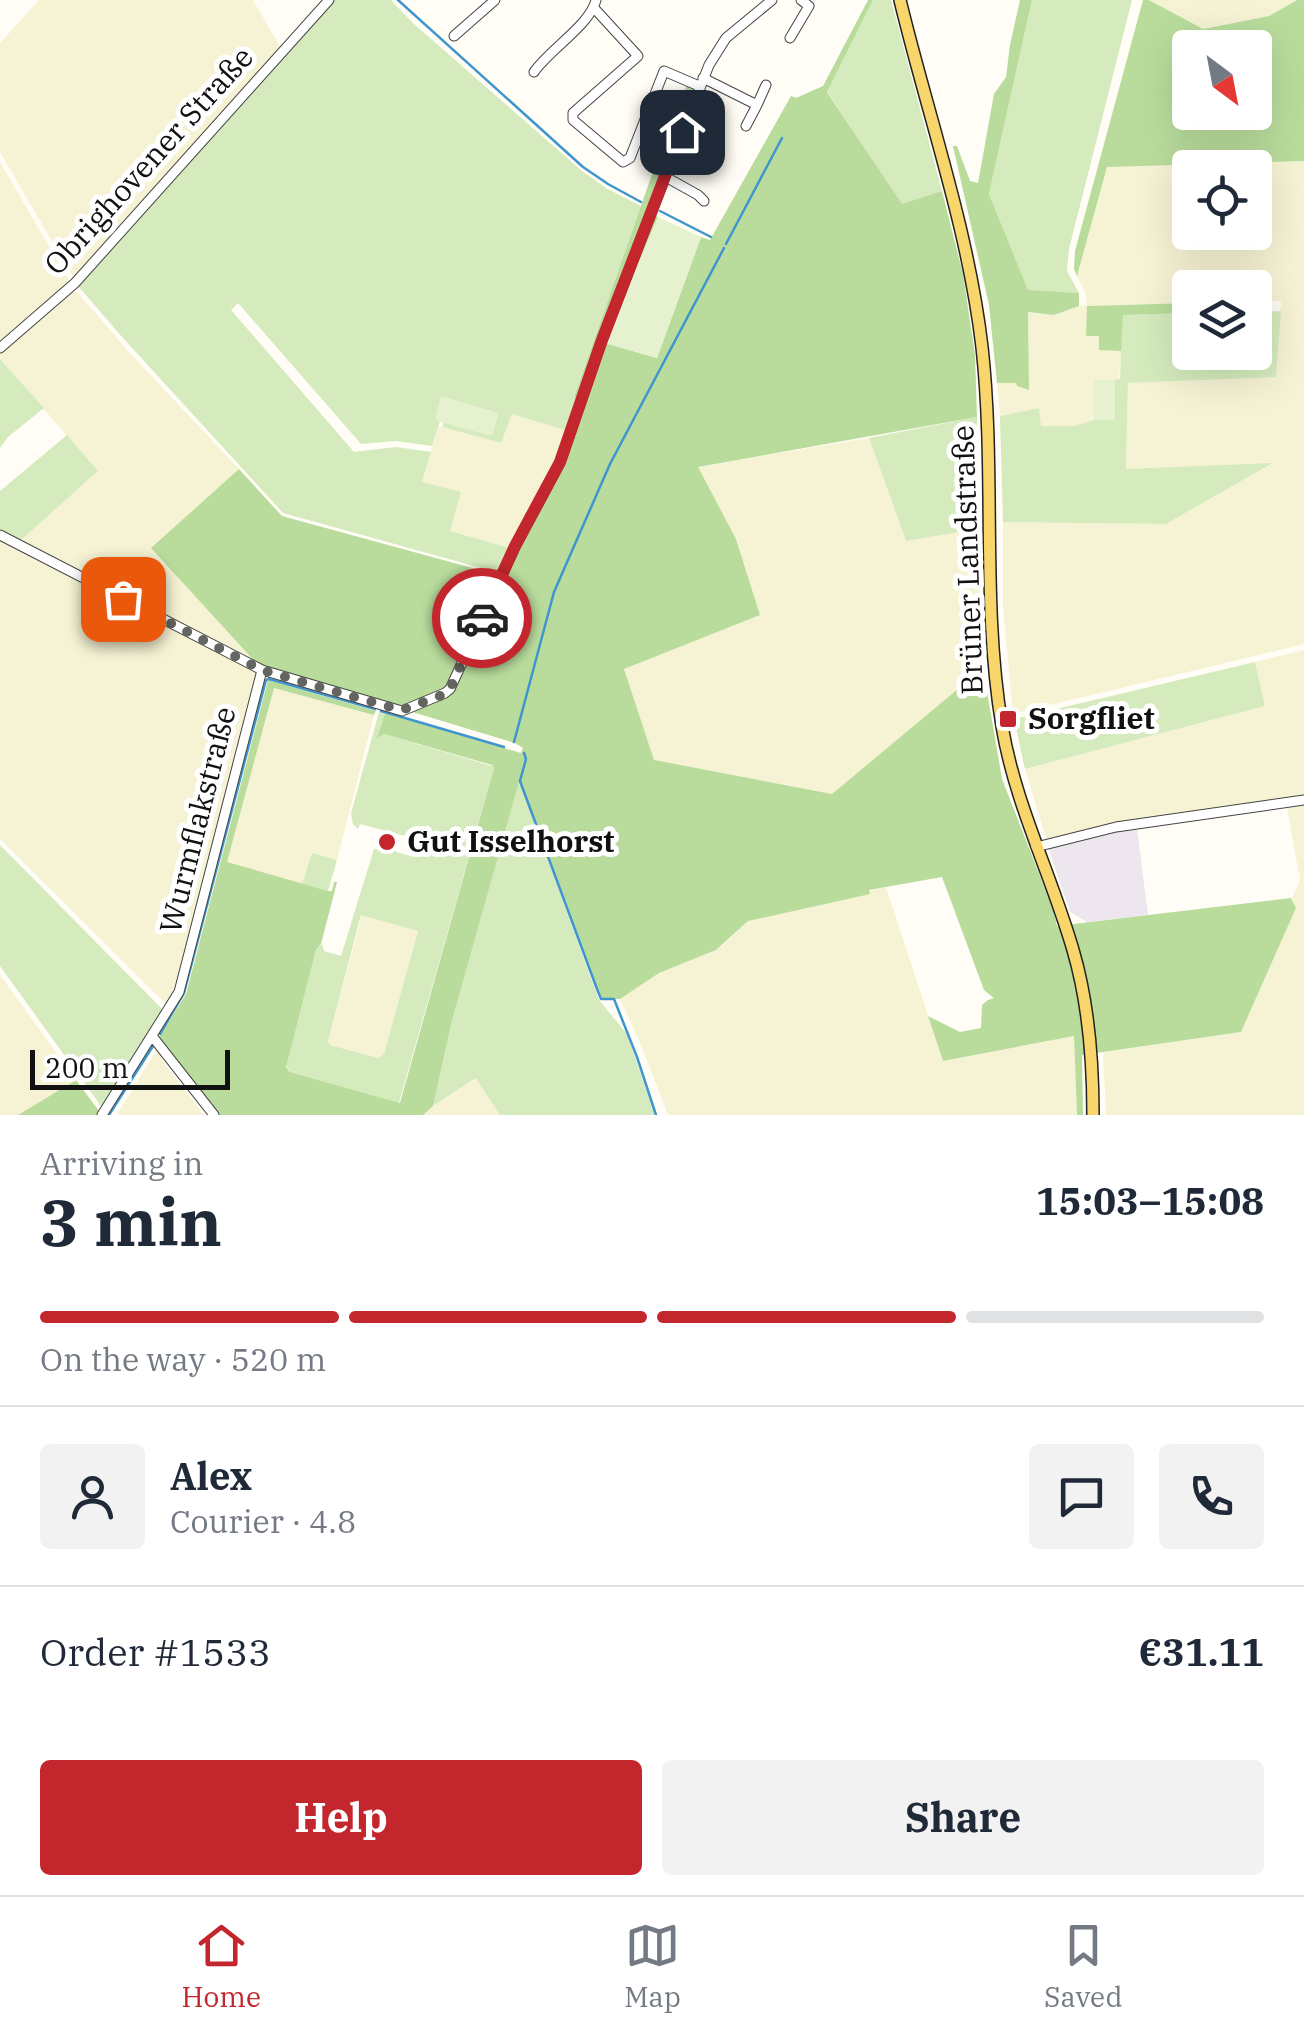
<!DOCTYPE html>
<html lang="en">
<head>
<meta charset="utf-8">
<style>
  body { margin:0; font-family:"IBM Plex Serif",serif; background:#f2f2f3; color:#1f2937; height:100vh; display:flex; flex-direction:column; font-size:38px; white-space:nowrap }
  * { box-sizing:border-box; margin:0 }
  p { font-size:32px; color:#747a83 }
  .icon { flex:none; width:55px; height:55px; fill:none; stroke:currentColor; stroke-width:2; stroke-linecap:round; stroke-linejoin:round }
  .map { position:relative; height:1115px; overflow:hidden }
  .sheet { display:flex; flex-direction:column; background:#fff; flex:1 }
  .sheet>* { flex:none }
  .needle { width:65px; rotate:148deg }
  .controls { position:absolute; left:1172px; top:30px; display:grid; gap:20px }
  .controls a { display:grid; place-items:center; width:100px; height:100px; border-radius:10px; background:#fff; box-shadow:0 10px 40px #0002; font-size:50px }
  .scale { position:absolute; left:30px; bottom:25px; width:200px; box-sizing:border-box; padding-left:10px; border:5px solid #111; border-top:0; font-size:28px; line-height:35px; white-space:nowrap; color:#111; -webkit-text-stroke:8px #fff; paint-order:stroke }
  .pin { position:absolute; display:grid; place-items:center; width:85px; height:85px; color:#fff; margin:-42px; border-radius:20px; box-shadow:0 5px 15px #0006 }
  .courier { position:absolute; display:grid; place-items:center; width:100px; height:100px; margin:-50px; border:8px solid #c4262e; border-radius:50%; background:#fff; color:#222; box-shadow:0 2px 12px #0007 }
  .headline em { font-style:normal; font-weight:700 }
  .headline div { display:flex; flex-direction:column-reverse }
  .headline { display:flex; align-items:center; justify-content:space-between; height:170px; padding:0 40px }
  h1 { font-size:65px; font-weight:700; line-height:75px }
  .bar { display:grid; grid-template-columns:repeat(4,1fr); gap:15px 10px; align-content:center; height:120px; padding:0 40px }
  .bar i { height:12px; border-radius:8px; background:#e0e1e3 }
  .bar .active { background:#c4262e }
  .bar p { grid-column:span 4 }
  .line { display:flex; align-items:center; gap:25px; padding:0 40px; border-top:2px solid #e0e1e3 }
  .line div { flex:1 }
  .round { display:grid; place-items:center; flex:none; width:105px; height:105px; border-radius:10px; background:#f2f2f3 }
  .cta { display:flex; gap:20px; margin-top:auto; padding:20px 40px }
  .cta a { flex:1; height:115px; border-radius:10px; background:#c4262e; color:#fff; font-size:40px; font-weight:700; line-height:115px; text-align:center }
  .cta a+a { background:#f2f2f3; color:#1f2937 }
  .menu { display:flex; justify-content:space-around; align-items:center; height:140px; border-top:2px solid #e0e1e3; background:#fff; font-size:28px; color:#747a83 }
  .menu a { display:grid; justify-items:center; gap:5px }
  .menu .active { color:#c4262e }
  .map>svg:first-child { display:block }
</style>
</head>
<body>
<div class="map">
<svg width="1304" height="1115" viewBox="0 0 1304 1115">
  <rect width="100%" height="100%" fill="#fffdf5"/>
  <!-- industrial -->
  <path fill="#eee6ef" d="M1137,828L1148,915L1087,922L1070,912L1048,847L1094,834Z"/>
  <!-- farmland -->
  <path fill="#f6f3d4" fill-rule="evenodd" d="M39,0H253L281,48L75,281L0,152V43Z
    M1149,0H1297L1269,16L1202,29Z
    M1304,161V644L1013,714L1003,607V522L1166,524L1270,465L1126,469L1128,383L1276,377L1281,301H1255V288H1190V303L1087,306L1099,336L1100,350L1121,351L1119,380H1094V420L1073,426H1040L1038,408L1000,416L997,383H1016L1029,390L1028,312L1054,315L1079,306L1087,305L1085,291L1077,276L1107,166ZM1190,168H1255V232H1190Z
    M0,162L68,279L67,287L0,345Z
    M71,291L78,293L129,352L239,469L152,548L260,667L19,542L98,471L0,359V353Z
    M512,413L568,431L556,460L510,548L450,531L422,482L438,426L501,443Z
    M869,438L906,541L977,529L983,668L832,794L654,761L624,669L760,615L736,539L697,467Z
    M0,539L260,673L176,991L167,1005L0,839Z
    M1304,650V798L1047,841L1025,769L1265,706L1255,662Z
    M274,687L374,715L337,860L312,854L302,884L226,863Z
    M1304,804V1115H1106L1103,1052L1241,1032L1296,908L1292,898L1300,880L1287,806Z
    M886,887L943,1061L1074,1036L1077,1115H668L639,1040L620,999L659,973L706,954L723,945L748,921Z
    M361,914L418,931L384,1054L378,1058L330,1045L328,1041L360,923Z
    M0,975L76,1080L18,1115H0Z
    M157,1049L164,1063L204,1115H117Z
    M477,1078L500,1115H423L428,1109Z"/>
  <!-- green -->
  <path fill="#d5ebbd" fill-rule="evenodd" d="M333,0H391L413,23L582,171L606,188L641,206L574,396L579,398L568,431L512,414L501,443L442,427L444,422L492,436L435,420L440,421L432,446L396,441L361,444L238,303L231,310L354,452L396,447L431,452L422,482L461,492L450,531L510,548L499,573L283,513L123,338L78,286Z
    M873,0H891L942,191L902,205L827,91Z
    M1032,0H1132L1069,249L1067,271L1079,293L1028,291L989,194Z
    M1281,311L1276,377L1128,383L1126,469L1273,463L1166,524L1003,522L1000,416L1039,408L1041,426H1073L1094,420H1115V380L1120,379L1122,315L1190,313V352H1255V312Z
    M0,359L44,408L8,437L0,448Z
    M977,417V529L906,541L869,438Z
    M67,435L98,471L19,542L0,532V491Z
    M1255,662L1265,706L1025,769L1014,719Z
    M379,712L385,713L378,736L384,734L492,766L494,768L399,1103L290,1072L286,1065L316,950L322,944L324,951L341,956L374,849L396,850V852L414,857L420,840L360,824L358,829L353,824L351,813ZM361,915L418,931L384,1054L378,1058L330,1045L328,1041Z
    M519,781L599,1000L627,1034L655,1115H500L476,1078L433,1106L452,1021Z
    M0,845L164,1011L105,1106H101L0,966Z
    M312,853L337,860L328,891L302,884Z"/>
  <!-- forest -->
  <path fill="#b9dc9c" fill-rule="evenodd" d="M868,0H873L827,92L902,204L942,191L963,274L975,355L977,417L698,467L736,539L760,615L624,669L654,760L832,794L983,668L1002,779L1053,909L1057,926L1291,898L1296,908L1241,1032L1082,1055L1083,1115H1077L1074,1036L943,1061L928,1016L960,1032L981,1028L982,1005L988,1000L994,998L984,990L942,877L869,890L870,894L748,921L716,950L659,973L620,999L601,998L519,782L452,1021L433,1106L423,1115H218L158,1039L186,994L268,680L376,711L374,715L274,688L227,862L328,891H332L334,882H337L321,944L316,950L286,1067L290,1072L400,1103L494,768L492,765L384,734L377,738L385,713L521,753L523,748L515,743L409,711L450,694L520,541L569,453L586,400L574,397L656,163L687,84L695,88V91L649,210L658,217L605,343L657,358L701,237L710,240L791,96L796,98L823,86Z
    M1020,0H1032L989,194L1028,290L1079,293V306L1054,315L1028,312L1029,390L1017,386L1016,383H997L989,305L953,146H957L970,181L978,183L994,94L1006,77L1010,45Z
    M1143,0H1149L1203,29L1269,16L1297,0H1304V161L1107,167L1077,276L1074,269L1075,251ZM1190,48H1255V112H1190Z
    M1190,303V313L1123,315L1121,351L1099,350V336H1086L1087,306Z
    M239,469L282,516L498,575L446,689L406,705H394L260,667L151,548Z
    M76,1080L99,1111L97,1115H18Z"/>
  <!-- pitch -->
  <path fill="#e6f2cf" d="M658,217L701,237L657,358L604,343Z
    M1094,380H1115V420H1094Z
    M441,396L499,413L492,436L435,420Z"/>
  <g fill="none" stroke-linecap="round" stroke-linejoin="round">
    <!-- stream -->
    <path stroke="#3f96cf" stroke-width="2.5" d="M398,0L583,167L608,184L641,202
      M660,211L711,237
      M726,244L782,138
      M381,711L504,747
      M514,742L554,592L610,464L724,248
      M524,753L526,759L520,781L597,989L601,999H614L637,1057L656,1115
      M160,1034L184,993L266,680L269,679L375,709
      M109,1115L153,1046"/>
    <defs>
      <path id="minor" d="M594,8L638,56L573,113V120L623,162L630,158L664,71L699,86
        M454,36L495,0
        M790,38L809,6L801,0
        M534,72C550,49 590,25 596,0
        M703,78L757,105L746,126
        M757,105L766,85
        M664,176L698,195L704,201
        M0,348L75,283L329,0
        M0,535L262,670
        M1036,847L1116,827L1304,800
        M152,1036L214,1115
        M102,1115L179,992L262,670L402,711L445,693L450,689L515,547L560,463L602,340L709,65L726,38L772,0"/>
      <path id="major" d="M900,0C928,116 968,228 982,347C996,473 981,601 1002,726C1015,804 1051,874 1073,950C1089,1004 1093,1059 1093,1115"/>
    </defs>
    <!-- minor casing -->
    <use href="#minor" stroke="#444" stroke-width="11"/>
    <!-- major casing -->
    <use href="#major" stroke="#222" stroke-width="14"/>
    <!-- minor -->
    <use href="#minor" stroke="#fff" stroke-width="9"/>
    <!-- major -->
    <use href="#major" stroke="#f9d66b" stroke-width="11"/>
  </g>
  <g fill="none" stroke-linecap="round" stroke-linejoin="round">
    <!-- done -->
    <path stroke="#646461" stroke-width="10" stroke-dasharray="0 18" d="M123,599L262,670L350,696L402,710L445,694L450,689L482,618"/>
    <!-- route -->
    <path stroke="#c4262e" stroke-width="12" d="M482,618L515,546L560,462L602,340L682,132"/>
  </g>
  <!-- markers -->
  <g fill="#c4262e" stroke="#fff" stroke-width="4">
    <rect x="998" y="709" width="20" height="20" rx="5"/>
    <circle cx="387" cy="842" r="10"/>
  </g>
  <g text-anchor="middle" stroke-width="10" stroke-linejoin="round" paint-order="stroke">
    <!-- street labels -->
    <g font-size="30" fill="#111" stroke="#fff">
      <text transform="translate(149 161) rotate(-48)" y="10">Obrighovener Straße</text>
      <text transform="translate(968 560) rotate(-92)" y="10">Brüner Landstraße</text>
      <text transform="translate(198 820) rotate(-76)" y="10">Wurmflakstraße</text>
    </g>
    <!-- poi labels -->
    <g font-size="30" font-weight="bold" fill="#111" stroke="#fff" text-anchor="start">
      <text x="1028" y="729">Sorgfliet</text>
      <text x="407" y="852">Gut Isselhorst</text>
    </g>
  </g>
</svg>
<div class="controls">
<a><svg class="needle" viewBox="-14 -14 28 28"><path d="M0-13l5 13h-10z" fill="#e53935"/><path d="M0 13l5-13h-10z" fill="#747a83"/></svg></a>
<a><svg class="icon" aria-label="locate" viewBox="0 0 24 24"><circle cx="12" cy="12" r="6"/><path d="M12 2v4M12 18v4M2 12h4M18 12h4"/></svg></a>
<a><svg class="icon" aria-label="layers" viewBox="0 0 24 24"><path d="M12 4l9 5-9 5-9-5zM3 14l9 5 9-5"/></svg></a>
</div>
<div class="scale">200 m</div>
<div class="pin" style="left:123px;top:599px;background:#ea580c"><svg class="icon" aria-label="bag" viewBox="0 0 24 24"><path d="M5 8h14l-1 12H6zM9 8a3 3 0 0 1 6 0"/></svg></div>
<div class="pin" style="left:682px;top:132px;background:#1f2937"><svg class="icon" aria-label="home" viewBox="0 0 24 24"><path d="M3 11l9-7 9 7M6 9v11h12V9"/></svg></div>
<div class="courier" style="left:482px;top:618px"><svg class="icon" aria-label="car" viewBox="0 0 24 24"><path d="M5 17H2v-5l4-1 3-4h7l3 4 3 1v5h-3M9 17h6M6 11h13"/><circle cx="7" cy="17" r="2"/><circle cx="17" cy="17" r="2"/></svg></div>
</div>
<section class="sheet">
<div class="headline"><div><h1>3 min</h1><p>Arriving in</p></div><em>15:03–15:08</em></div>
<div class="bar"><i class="active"></i><i class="active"></i><i class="active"></i><i></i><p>On the way · 520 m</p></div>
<div class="line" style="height:180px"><a class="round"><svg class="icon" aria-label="person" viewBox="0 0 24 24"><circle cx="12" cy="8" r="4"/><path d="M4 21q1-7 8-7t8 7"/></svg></a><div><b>Alex</b><p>Courier · 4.8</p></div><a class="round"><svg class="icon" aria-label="chat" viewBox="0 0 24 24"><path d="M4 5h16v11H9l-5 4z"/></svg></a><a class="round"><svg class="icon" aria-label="phone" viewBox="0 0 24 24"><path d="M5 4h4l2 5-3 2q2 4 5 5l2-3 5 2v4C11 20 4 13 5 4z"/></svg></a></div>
<div class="line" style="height:130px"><div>Order #1533</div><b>€31.11</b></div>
<div class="cta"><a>Help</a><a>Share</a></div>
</section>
<nav class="menu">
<a class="active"><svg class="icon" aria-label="home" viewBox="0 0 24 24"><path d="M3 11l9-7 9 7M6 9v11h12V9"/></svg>Home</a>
<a><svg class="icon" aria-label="map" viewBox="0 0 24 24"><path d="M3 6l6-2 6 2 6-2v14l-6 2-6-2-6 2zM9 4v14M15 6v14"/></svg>Map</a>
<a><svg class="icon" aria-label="saved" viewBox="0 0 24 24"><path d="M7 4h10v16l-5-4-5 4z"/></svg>Saved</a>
</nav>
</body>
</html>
